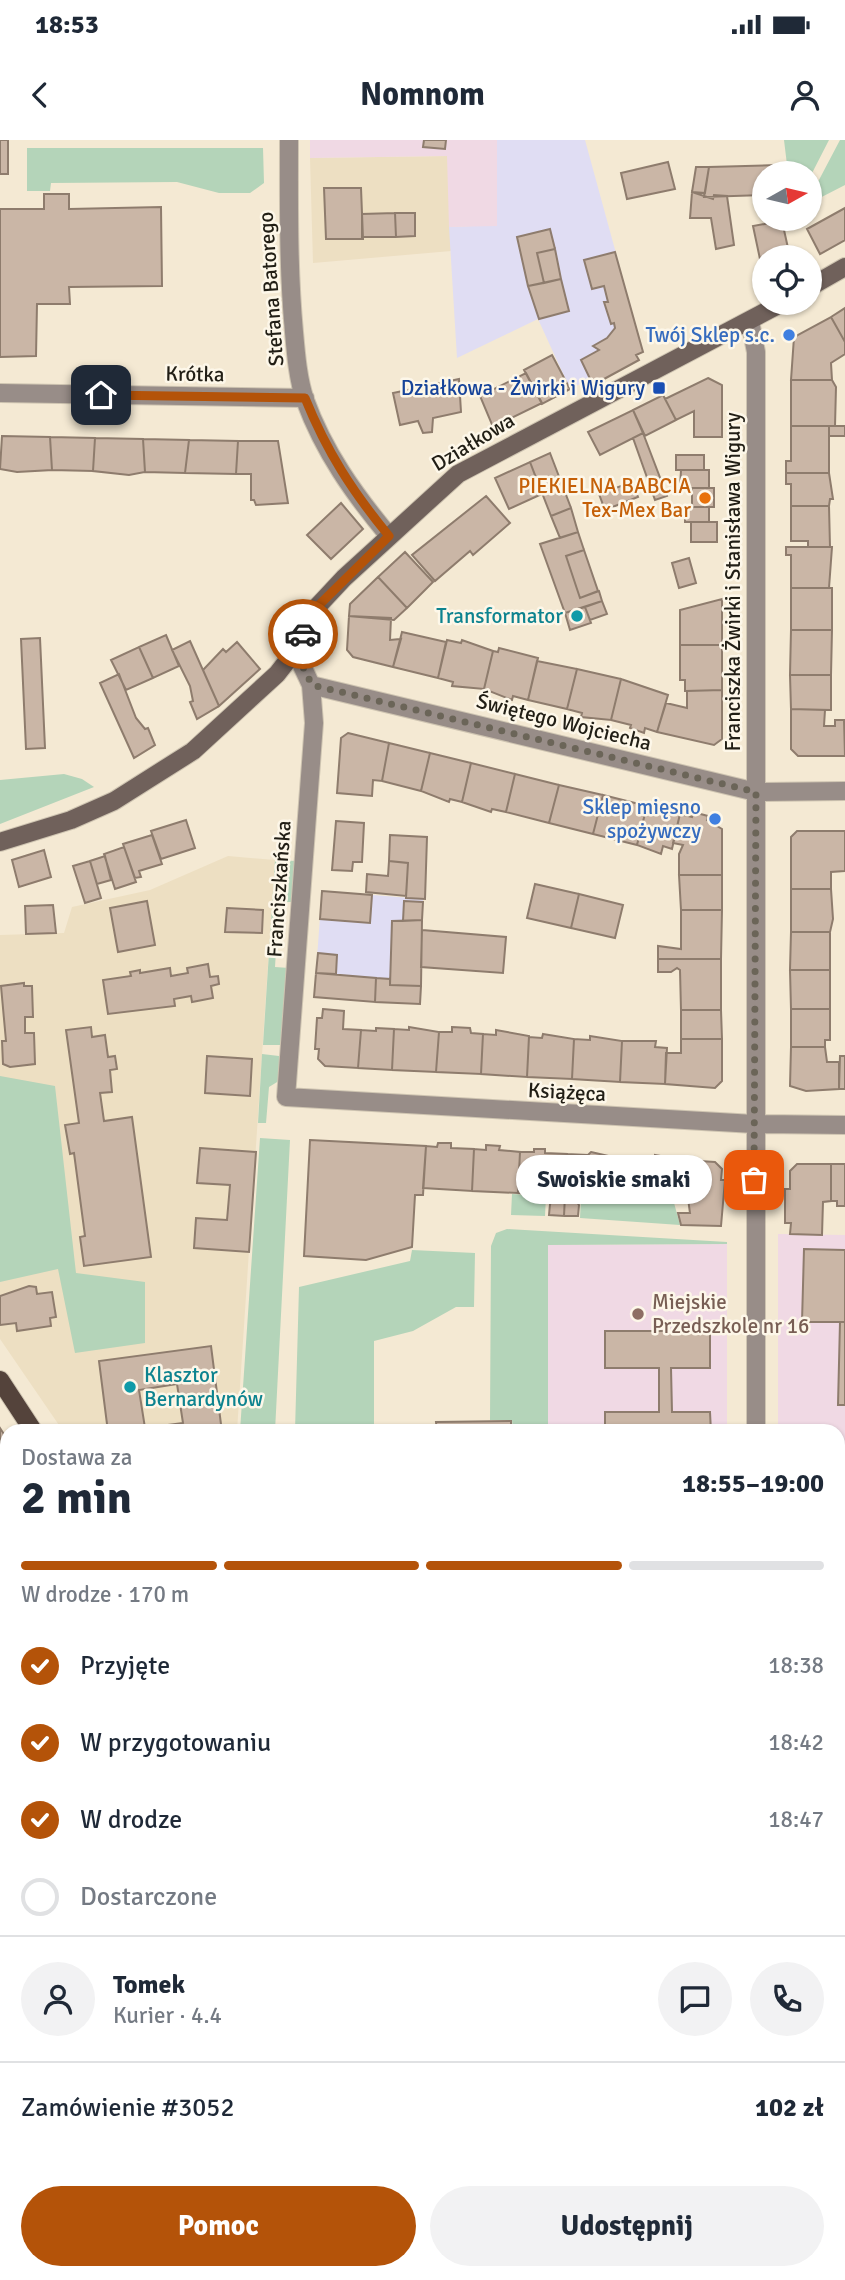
<!DOCTYPE html>
<html lang="pl">
<head>
<meta charset="utf-8">
<style>
  body { margin:0; font-family:Signika,sans-serif; background:#f2f2f3; color:#1f2937; height:100vh; display:flex; flex-direction:column; font-size:26px; white-space:nowrap }
  * { box-sizing:border-box; margin:0 }
  p { font-size:23px; color:#747a83 }
  .icon { flex:none; width:38px; height:38px; fill:none; stroke:currentColor; stroke-width:2; stroke-linecap:round; stroke-linejoin:round }
  .map { position:relative; flex:1; overflow:hidden }
  .drawer { position:absolute; left:0px; top:1284px; width:845px; height:856px; display:flex; flex-direction:column; background:#fff; border-radius:21px 21px 0 0; box-shadow:0 2px 5px #0004 }
  .drawer>* { flex:none }
  .needle { width:46px; rotate:82deg }
  .fabs { position:absolute; left:752px; top:21px; display:grid; gap:14px }
  .fabs a { display:grid; place-items:center; width:70px; height:70px; border-radius:50%; background:#fff; box-shadow:0 2px 5px #0004; font-size:35px }
  .pin { position:absolute; display:grid; place-items:center; width:60px; height:60px; color:#fff; margin:-30px; border-radius:14px; box-shadow:0 4px 10px #0006 }
  .courier { position:absolute; display:grid; place-items:center; width:70px; height:70px; margin:-35px; border:5px solid #b45309; border-radius:50%; background:#fff; color:#222; box-shadow:0 2px 9px #0007 }
  .bubble { position:absolute; height:49px; border-radius:24px; background:#fff; box-shadow:0 2px 5px #0004; font-size:23px; font-weight:700; line-height:49px; text-align:center }
  .overview em { font-style:normal; font-weight:700 }
  .overview div { display:flex; flex-direction:column-reverse }
  .overview { display:flex; align-items:center; justify-content:space-between; height:119px; padding:0 21px }
  h1 { font-size:46px; font-weight:700; line-height:52px }
  .bar { display:grid; grid-template-columns:repeat(4,1fr); gap:10px 7px; align-content:center; height:84px; padding:0 21px }
  .bar i { height:9px; border-radius:5px; background:#e0e1e3 }
  .bar .on { background:#b45309 }
  .bar p { grid-column:span 4 }
  .line { display:flex; align-items:center; gap:18px; padding:0 21px; border-top:2px solid #e0e1e3 }
  .line div { flex:1 }
  .round { display:grid; place-items:center; flex:none; width:74px; height:74px; border-radius:37px; background:#f2f2f3 }
  ol { padding:0 21px; list-style:none }
  li { display:flex; align-items:center; gap:21px; height:77px }
  li p { margin-inline-start:auto }
  li .icon { padding:7px; border-radius:50%; background:#b45309; color:#fff; stroke-width:4 }
  li:last-child { color:#747a83 }
  li i { width:38px; height:38px; border:4px solid #e0e1e3; border-radius:50% }
  .button { display:flex; gap:14px; margin-top:auto; padding:14px 21px }
  .button a { flex:1; height:80px; border-radius:42px; background:#b45309; color:#fff; font-size:28px; font-weight:700; line-height:80px; text-align:center }
  .button a+a { background:#f2f2f3; color:#1f2937 }
  .status { display:flex; justify-content:space-between; align-items:center; height:49px; padding:0 35px; background:#fff; direction:ltr }
  .status svg { height:19px; fill:currentColor }
  header { display:flex; justify-content:space-between; align-items:center; height:91px; padding:0 21px; background:#fff; font-size:32px; font-weight:700 }
  .map>svg:first-child { display:block }
</style>
</head>
<body>
<div class="status"><b>18:53</b><svg viewBox="0 0 49 12"><path d="M0 12V9h3v3zM5 12V6h3v6zM10 12V3h3v9zM15 12V0h3v12zM26 1h20v11H26zM47 4h2v5h-2z"/></svg></div>
<header><svg class="icon" aria-label="back" viewBox="0 0 24 24"><path d="M15 5l-7 7 7 7"/></svg>Nomnom<svg class="icon" aria-label="person" viewBox="0 0 24 24"><circle cx="12" cy="8" r="4"/><path d="M4 21q1-7 8-7t8 7"/></svg></header>
<div class="map">
<svg width="845" height="2140" viewBox="0 0 845 2140">
  <rect width="100%" height="100%" fill="#f4e9d3"/>
  <!-- built -->
  <path fill="#eddfc2" d="M448,16L451,111L313,123L310,18Z
    M228,716L275,720L237,1291H63L0,1199V795L64,793L72,767L150,750Z"/>
  <!-- industrial -->
  <path fill="#e0ddf3" d="M497,0H585L643,212L637,215L639,220L593,245L590,239L570,249L538,179L457,218L449,87L497,85Z
    M322,751L423,759L420,864L314,857Z"/>
  <!-- education -->
  <path fill="#f0d9e4" d="M310,0H497V86L449,87L447,16L310,18Z
    M778,1094L845,1095V1386H838V1292H778Z
    M727,1104V1291H548L547,1105Z"/>
  <!-- green -->
  <path fill="#b4d4b9" d="M784,0H829L810,37V33H788Z
    M840,0H845V45L810,63V57Z
    M27,8H263L264,43L250,53H219L177,42L51,43L50,51H27Z
    M64,634L82,639L94,647L0,684V640Z
    M275,720L296,721L294,762H279L275,827L289,828L285,901L281,905H263Z
    M262,914L279,916L284,921L282,939L269,947L266,983H258Z
    M0,936L55,946L76,1133L145,1142V1203L75,1213L58,1129L0,1142Z
    M260,998L290,1000L275,1291H240Z
    M512,1054L546,1056L545,1076L511,1075Z
    M581,1058L673,1059L680,1085L580,1078Z
    M507,1089L727,1102V1104L548,1105V1291H513L512,1280H490L491,1106L496,1093Z
    M412,1110L475,1113L474,1167H456L413,1191L374,1201V1291H295L299,1147L410,1121Z"/>
  <!-- building -->
  <path fill="#cab6a6" stroke="#8e7c6d" stroke-width="2" fill-rule="evenodd" d="M0,0H8V34H0Z
    M424,0H446L445,9L423,7Z
    M668,22L675,49L627,59L621,33Z
    M777,25V33H765V55L704,57L709,27Z
    M696,27H709L705,53L692,52Z
    M324,48H361L363,99H326Z
    M692,52L713,59L714,55L727,56L734,105L716,109L711,78H690Z
    M44,54H69V69L161,67L162,146L69,147L70,164H37L36,216L0,217V69H44Z
    M845,68V100L820,114L807,89Z
    M395,73H415V96L396,97Z
    M395,73L396,97H362V74Z
    M782,81L790,117H765L764,138L753,86Z
    M550,89L555,109L537,113L544,143L528,146L517,97Z
    M555,109L561,139L544,143L537,113Z
    M615,112L643,212L636,215L639,220L593,245L581,220L599,210L593,206L607,198L615,188L614,183L611,184L604,162H608L604,146L592,149L584,120Z
    M561,139L569,171L539,179L528,146Z
    M845,168V202L831,177Z
    M831,177L845,202V214L831,223L832,240H791L794,197Z
    M552,215L570,249L542,264L524,230Z
    M526,233L542,263L493,287L480,256Z
    M708,238L722,245V297H694V271L676,280L665,259Z
    M459,239L461,272L433,278L432,292L423,293L418,281L400,285L393,253Z
    M791,240H832L836,247L835,286H791Z
    M663,255L676,280L645,296L633,270Z
    M633,270L643,293L600,315L588,292Z
    M791,286H829V333H786V321H791Z
    M829,286H845V296H829Z
    M643,293L667,356L655,360L633,298Z
    M2,296L50,297L52,330L17,332L0,329Z
    M50,297L95,298L93,331L52,330Z
    M95,298L143,299L145,332L129,335L93,331Z
    M143,299L189,300L185,333L145,332Z
    M189,300L238,301L236,334L185,333Z
    M238,301H278L288,363L256,365L254,360H251V334H236Z
    M550,313L571,368L551,376L530,322Z
    M676,315H704V330H676Z
    M530,322L542,354L509,369L495,338Z
    M681,330H709V348H680Z
    M786,333H829L833,359H830L829,366H791V344H786Z
    M632,342L638,357L605,370L599,354Z
    M692,348H714V367H692Z
    M486,356L510,383L473,415L470,411L435,441L412,415Z
    M341,363L363,389L331,419L307,395Z
    M791,366H829L830,407H808V401H791Z
    M685,367H709V382H685Z
    M571,368L578,392L560,398L551,376Z
    M691,382H717V402H691Z
    M578,392L584,410L566,416L580,458L599,451L602,461L565,473L540,404Z
    M786,407H832L829,448H791V415H786Z
    M584,410L598,451L580,458L566,416Z
    M405,412L433,442L407,468L378,437Z
    M689,418L696,443L679,448L672,423Z
    M378,437L407,468L394,480L349,476L350,464Z
    M791,448H832V490H791Z
    M722,459V505H680V470Z
    M602,461L607,474L590,480L585,467Z
    M585,467L591,483L570,490L565,473Z
    M349,476L391,478L390,500L401,499L393,527L353,517L347,510Z
    M791,490H832L831,535H790Z
    M402,492L446,502L438,538L393,527Z
    M166,495L179,526L153,538L139,507Z
    M40,498L45,608L26,609L21,499Z
    M447,500L461,503L462,500L493,511L484,549L452,546L453,542L438,538Z
    M190,501L219,566L197,579L190,562L193,561L190,546L172,510Z
    M237,502L260,529L219,566L203,530L223,509L226,512Z
    M680,505H722V550L685,551V540H680Z
    M139,507L153,538L126,550L111,520Z
    M499,508L538,518L528,560L513,556L512,560L484,549L493,511L498,512Z
    M537,521L577,529L567,569L528,560Z
    M577,529L621,539L611,580L581,577L582,573L567,569Z
    M119,534L136,578L145,589L148,588L155,605L134,618L100,543Z
    M790,535H831V570L791,569Z
    M621,539L668,555L657,592L645,588L644,593L630,588L631,585L611,580Z
    M722,550V599L714,605L657,592L666,563L687,568V551Z
    M791,569L825,570L824,586H835V580H844L845,616H798L791,609Z
    M348,593L389,603L382,641L373,640L372,656L337,653L341,598Z
    M389,603L430,613L421,651L382,641Z
    M430,613L471,623L462,662L450,659L449,662L421,651Z
    M471,623L515,634L506,672L492,669L491,672L462,662Z
    M515,634L559,645L549,683L506,672Z
    M559,645L603,655L593,694L549,683Z
    M603,655L647,666L637,705L593,694Z
    M647,666L680,674L672,709L663,706L661,714L637,705Z
    M693,672L708,676L707,680L722,689V735H679V714L683,705L673,703L680,674L692,677Z
    M186,680L195,708L161,719L151,691Z
    M336,681L364,683L362,722H353L352,731L332,730Z
    M797,691H845V731L831,732V749H791V697Z
    M152,695L162,724L139,731L141,737L135,738L123,704Z
    M390,695L427,697L425,759L406,758L408,723L389,721Z
    M124,707L136,742L115,749L104,714Z
    M44,710L51,737L19,747L12,720Z
    M105,716L111,740L97,744L90,721Z
    M90,721L101,758L85,763L73,726Z
    M389,721L408,723L406,756L366,752L367,734L388,736Z
    M679,735H722V770H681Z
    M535,744L579,754L571,788L527,778Z
    M791,749H831L833,779L830,792H791Z
    M322,751L372,755L370,783L320,779Z
    M579,754L623,765L615,798L571,788Z
    M147,761L155,805L118,812L110,768Z
    M404,761L423,762L422,780L403,781Z
    M53,765L56,793L26,794L25,766Z
    M227,768L263,770L262,793L225,792Z
    M681,770H722L721,819H658V806L681,809Z
    M422,780L421,846L390,845L392,781Z
    M422,790L506,797L503,833L421,827Z
    M791,792H830V830H790Z
    M318,813L337,815L336,834L316,833Z
    M658,819H721V870H681L680,830L677,828L671,832H658Z
    M208,824L210,837L218,836L219,844L211,846L213,858L192,862L191,856L174,859L175,866L108,874L103,840L131,836L130,832L140,830V833L170,828L171,836L188,833L187,828Z
    M790,830H830V869H791Z
    M316,833L376,838L375,862L314,857Z
    M376,838L390,839V845L421,846L420,864L375,862Z
    M24,843V846H32L33,877H25V893H34L35,924L10,927L3,924L2,901H6L1,846Z
    M323,869L344,871L343,889L361,890L358,928L325,926L318,919L319,909H315L317,878H322Z
    M791,869H830V900H825V907H791Z
    M681,870H721L722,899H681Z
    M91,887L92,897L105,895L108,917L115,916L117,929L110,930L112,952L100,953L104,981L132,977L151,1117L84,1126L80,1097L85,1096L74,1013L70,1014L65,985L79,983L66,890Z
    M409,887L439,892L436,932L392,930L394,889L409,890Z
    M452,887L470,888L471,893L483,894L481,934L436,932L439,892H452Z
    M376,888L394,889L392,930L358,928L361,890L376,891Z
    M496,890L529,896L527,937L481,934L483,894L496,895Z
    M543,894L574,899L572,939L527,937L529,897L542,898Z
    M590,896L622,901L620,942L572,939L574,899L590,900Z
    M681,899H722V941L715,948L665,944L666,913H681Z
    M622,901H656L655,907L667,908L665,944L620,942Z
    M791,907H825L827,922H839V949L806,951L790,946Z
    M207,916L252,919L250,956L205,953Z
    M840,916H845V949H839Z
    M310,1000L426,1006L423,1055H415L412,1107L366,1120L304,1116Z
    M438,1003H451V1008L474,1009L472,1051L423,1048L426,1006L437,1007Z
    M486,1005L500,1006L499,1010L520,1012L518,1053L472,1051L474,1009L486,1010Z
    M200,1008L256,1012L249,1112L194,1108L196,1078L227,1080L230,1045L197,1043Z
    M534,1009H545V1013L567,1014L564,1076L549,1075L550,1064L555,1060L551,1055L518,1053L520,1012H534Z
    M591,1012L613,1017L612,1058L579,1057L575,1060L579,1065L578,1076H564L567,1014L588,1015Z
    M655,1015L683,1020L682,1043H669L674,1059L639,1057L641,1018L655,1019Z
    M613,1017L641,1018L639,1057L612,1058Z
    M683,1020L715,1022L722,1029L721,1040H725L721,1086L681,1085L678,1073H690L686,1044L682,1043Z
    M797,1024H831V1061L823,1062L822,1095L790,1094L791,1083H785V1049H790V1031Z
    M831,1024H845V1066H837V1061H831Z
    M804,1109L845,1110V1182H802Z
    M29,1146L36,1147L37,1154L52,1152L56,1177L50,1178L51,1186L17,1191L16,1183L0,1185V1156Z
    M840,1182H845V1265H838Z
    M605,1191H710V1228H671L672,1272H710L711,1292H605V1272H659V1228H605Z
    M211,1206L222,1292H108L99,1221ZM177,1244L183,1283L145,1288L139,1250Z
    M511,1281V1292H437L436,1282Z
    M0,1288L7,1299V1310L0,1315Z
    M7,1310V1346L0,1351V1315Z
    M838,1440H845V1481L838,1478Z
    M7,1649V1688L0,1691V1652Z
    M7,1801V1904L0,1867V1802Z
    M7,1939V1987H6L0,1941Z
    M7,2033V2054L0,2055V2034Z
    M842,2089L845,2090V2133L825,2135L838,2133V2097Z
    M16,2133H55L39,2140H17Z
    M154,2133H197L200,2140H157Z
    M414,2133H562L560,2140H425Z
    M562,2133H601L600,2140H560Z
    M601,2133H636L637,2140H600Z
    M636,2133H677L678,2140H637Z
    M677,2133H699V2140H678Z
    M758,2133H825V2135L759,2140Z"/>
  <g fill="none" stroke-linecap="round" stroke-linejoin="round">
    <defs>
      <path id="street" d="M289,0C289,64 288,128 294,192C296,215 298,239 305,260C324,312 354,354 389,396
        M750,181L756,212V1292
        M0,253L305,258
        M295,511L311,545L756,652L845,651
        M311,545L314,583L286,957L754,984L845,985
        M838,1409H845
        M0,1624L7,1621
        M86,2140L102,2133"/>
      <path id="secondary" d="M810,147L845,127
        M0,702L71,680L114,661L193,611L277,534L295,511L315,469L344,438L458,334L782,163"/>
      <path id="primary" d="M0,1240L34,1292
        M289,2133L291,2140
        M317,2133L320,2140"/>
    </defs>
    <!-- street casing -->
    <use href="#street" stroke="#cec4b1" stroke-width="20"/>
    <!-- secondary casing -->
    <use href="#secondary" stroke="#cec4b1" stroke-width="20"/>
    <!-- primary casing -->
    <use href="#primary" stroke="#cec4b1" stroke-width="20"/>
    <!-- street -->
    <use href="#street" stroke="#988d88" stroke-width="18"/>
    <!-- secondary -->
    <use href="#secondary" stroke="#70615b" stroke-width="18"/>
    <!-- primary -->
    <use href="#primary" stroke="#54433b" stroke-width="18"/>
  </g>
  <g fill="none" stroke-linecap="round" stroke-linejoin="round">
    <!-- done -->
    <path stroke="#6b6558" stroke-width="7" stroke-dasharray="0 12.6" d="M303,494L295,511L312,545L756,652L754,1040"/>
    <!-- route -->
    <path stroke="#b45309" stroke-width="9" d="M101,255L305,258C327,312 352,351 389,396L315,469L303,494"/>
  </g>
  <!-- markers -->
  <g fill="#3f7fe0" stroke="#fdf7e9" stroke-width="2.5">
    <circle cx="789" cy="195" r="7"/>
    <circle cx="715" cy="679" r="7"/>
  </g>
  <rect fill="#1a4fb4" stroke="#fdf7e9" stroke-width="2.5" x="652" y="241" width="14" height="14" rx="3.5"/>
  <circle fill="#e8710a" stroke="#fdf7e9" stroke-width="2.5" cx="705" cy="358" r="7"/>
  <g fill="#0f9aa8" stroke="#fdf7e9" stroke-width="2.5">
    <circle cx="577" cy="476" r="7"/>
    <circle cx="130" cy="1247" r="7"/>
  </g>
  <circle fill="#8d6e63" stroke="#fdf7e9" stroke-width="2.5" cx="638" cy="1174" r="7"/>
  <g text-anchor="middle" stroke-width="5" stroke-linejoin="round" paint-order="stroke">
    <!-- street labels -->
    <g font-size="21" fill="#211e15" stroke="#fdf7e9">
      <text transform="translate(271 149) rotate(-94)" y="7">Stefana Batorego</text>
      <text transform="translate(195 234) rotate(1)" y="7">Krótka</text>
      <text transform="translate(473 302) rotate(-31)" y="7">Działkowa</text>
      <text transform="translate(733 442) rotate(-90)" y="7">Franciszka Żwirki i Stanisława Wigury</text>
      <text transform="translate(564 582) rotate(14)" y="7">Świętego Wojciecha</text>
      <text transform="translate(279 749) rotate(-86)" y="7">Franciszkańska</text>
      <text transform="translate(567 952) rotate(3)" y="7">Książęca</text>
    </g>
    <!-- shop labels -->
    <g font-size="21" fill="#366cbe" stroke="#fdf7e9" text-anchor="end">
      <text x="775" y="202">Twój Sklep s.c.</text>
      <text x="701" y="674">Sklep mięsno<tspan x="701" dy="24">spożywczy</tspan></text>
    </g>
    <!-- transit labels -->
    <g font-size="21" fill="#164399" stroke="#fdf7e9" text-anchor="end">
      <text x="645" y="255">Działkowa - Żwirki i Wigury</text>
    </g>
    <!-- food labels -->
    <g font-size="21" fill="#c56008" stroke="#fdf7e9" text-anchor="end">
      <text x="691" y="353">PIEKIELNA BABCIA<tspan x="691" dy="24">Tex-Mex Bar</tspan></text>
    </g>
    <!-- culture labels -->
    <g font-size="21" fill="#0d838f" stroke="#fdf7e9" text-anchor="end">
      <text x="563" y="483">Transformator</text>
      <text x="144" y="1242" text-anchor="start">Klasztor<tspan x="144" dy="24">Bernardynów</tspan></text>
    </g>
    <!-- education labels -->
    <g font-size="21" fill="#785e54" stroke="#fdf7e9" text-anchor="start">
      <text x="652" y="1169">Miejskie<tspan x="652" dy="24">Przedszkole nr 16</tspan></text>
    </g>
  </g>
</svg>
<div class="fabs">
<a><svg class="needle" viewBox="-14 -14 28 28"><path d="M0-13l5 13h-10z" fill="#e53935"/><path d="M0 13l5-13h-10z" fill="#747a83"/></svg></a>
<a><svg class="icon" aria-label="locate" viewBox="0 0 24 24"><circle cx="12" cy="12" r="6"/><path d="M12 2v4M12 18v4M2 12h4M18 12h4"/></svg></a>
</div>
<div class="pin" style="left:754px;top:1040px;background:#ea580c"><svg class="icon" aria-label="bag" viewBox="0 0 24 24"><path d="M5 8h14l-1 12H6zM9 8a3 3 0 0 1 6 0"/></svg></div>
<div class="pin" style="left:101px;top:255px;background:#1f2937"><svg class="icon" aria-label="home" viewBox="0 0 24 24"><path d="M3 11l9-7 9 7M6 9v11h12V9"/></svg></div>
<div class="courier" style="left:303px;top:494px"><svg class="icon" aria-label="car" viewBox="0 0 24 24"><path d="M5 17H2v-5l4-1 3-4h7l3 4 3 1v5h-3M9 17h6M6 11h13"/><circle cx="7" cy="17" r="2"/><circle cx="17" cy="17" r="2"/></svg></div>
<div class="bubble" style="left:516px;top:1015px;width:196px">Swoiskie smaki</div>
<section class="drawer">
<div class="overview"><div><h1>2 min</h1><p>Dostawa za</p></div><em>18:55–19:00</em></div>
<div class="bar"><i class="on"></i><i class="on"></i><i class="on"></i><i></i><p>W drodze · 170 m</p></div>
<ol>
<li><svg class="icon" aria-label="check" viewBox="0 0 24 24"><path d="M5 12l5 5 9-10"/></svg>Przyjęte<p>18:38</p></li>
<li><svg class="icon" aria-label="check" viewBox="0 0 24 24"><path d="M5 12l5 5 9-10"/></svg>W przygotowaniu<p>18:42</p></li>
<li><svg class="icon" aria-label="check" viewBox="0 0 24 24"><path d="M5 12l5 5 9-10"/></svg>W drodze<p>18:47</p></li>
<li><i></i>Dostarczone</li>
</ol>
<div class="line" style="height:126px"><a class="round"><svg class="icon" aria-label="person" viewBox="0 0 24 24"><circle cx="12" cy="8" r="4"/><path d="M4 21q1-7 8-7t8 7"/></svg></a><div><b>Tomek</b><p>Kurier · 4.4</p></div><a class="round"><svg class="icon" aria-label="chat" viewBox="0 0 24 24"><path d="M4 5h16v11H9l-5 4z"/></svg></a><a class="round"><svg class="icon" aria-label="phone" viewBox="0 0 24 24"><path d="M5 4h4l2 5-3 2q2 4 5 5l2-3 5 2v4C11 20 4 13 5 4z"/></svg></a></div>
<div class="line" style="height:91px"><div>Zamówienie #3052</div><b>102 zł</b></div>
<div class="button"><a>Pomoc</a><a>Udostępnij</a></div>
</section>
</div>
</body>
</html>
